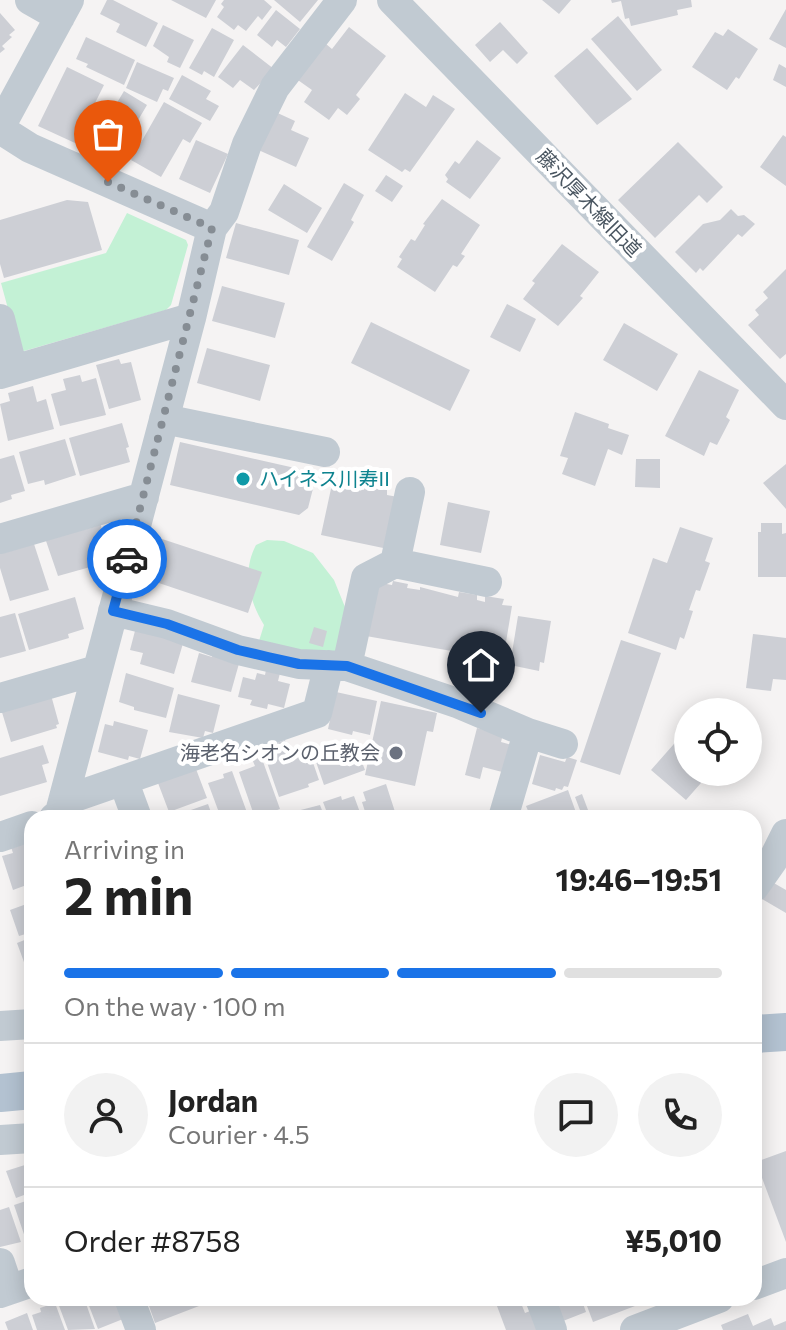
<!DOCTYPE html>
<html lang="en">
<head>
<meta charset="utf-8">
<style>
  body { margin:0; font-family:Commissioner,"Noto Sans JP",sans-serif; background:#f2f2f2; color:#222; height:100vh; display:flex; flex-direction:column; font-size:30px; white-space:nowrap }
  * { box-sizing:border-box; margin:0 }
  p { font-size:26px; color:#767676 }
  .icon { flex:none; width:44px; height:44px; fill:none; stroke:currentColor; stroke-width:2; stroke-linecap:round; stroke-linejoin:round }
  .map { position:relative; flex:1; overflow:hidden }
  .sheet { position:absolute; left:24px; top:810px; width:738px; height:496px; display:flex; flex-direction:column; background:#fff; border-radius:24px; box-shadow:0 4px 20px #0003 }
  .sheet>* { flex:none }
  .buttons { position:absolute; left:674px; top:698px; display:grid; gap:16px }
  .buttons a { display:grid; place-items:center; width:88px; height:88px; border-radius:50%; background:#fff; box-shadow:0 4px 20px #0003; font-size:40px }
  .pin { position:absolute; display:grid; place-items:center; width:68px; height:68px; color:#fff; margin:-82px -34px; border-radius:50% 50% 50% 0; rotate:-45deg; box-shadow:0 0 8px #0007 }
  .pin .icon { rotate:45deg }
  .courier { position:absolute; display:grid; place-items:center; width:80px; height:80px; margin:-40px; border:6px solid #1a73e8; border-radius:50%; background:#fff; color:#222; box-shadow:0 2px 10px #0007 }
  .summary em { font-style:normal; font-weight:700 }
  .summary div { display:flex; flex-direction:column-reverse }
  .summary { display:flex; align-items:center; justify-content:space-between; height:136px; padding:0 40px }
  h1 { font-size:52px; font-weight:700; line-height:60px }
  .bar { display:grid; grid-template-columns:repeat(4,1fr); gap:12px 8px; align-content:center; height:96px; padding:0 40px }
  .bar i { height:10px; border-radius:6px; background:#e0e0e0 }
  .bar .on { background:#1a73e8 }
  .bar p { grid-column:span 4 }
  .line { display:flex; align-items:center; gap:20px; padding:0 40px; border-top:2px solid #e0e0e0 }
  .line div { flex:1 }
  .round { display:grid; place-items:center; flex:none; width:84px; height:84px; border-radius:42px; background:#f2f2f2 }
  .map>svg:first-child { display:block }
</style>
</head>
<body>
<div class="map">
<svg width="786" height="1330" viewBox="0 0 786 1330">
  <rect width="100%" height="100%" fill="#f5f3f3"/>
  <!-- green -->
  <path fill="#c3f1d5" d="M127,213L186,240L188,245L171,305L166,310L24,351L19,349L1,283L106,253Z
    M267,540L284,541L313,553L334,580L345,607L346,666L259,641L264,625C249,601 242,571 256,545Z"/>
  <!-- building -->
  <path fill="#cdcfd5" d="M107,0H113L158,23L146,47L116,32L120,24L100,14Z
    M171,0H216L206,18Z
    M224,0H264L272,7L262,20L258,16L246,31L238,25L234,30L217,17L224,7L221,4Z
    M274,0H318L300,22Z
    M542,0H571L559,14Z
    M611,0H691L692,7L677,10L678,15L631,26L629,18L625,19L621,1L612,3Z
    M786,9V48L769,39Z
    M276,10L300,29L286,47L277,40L272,47L257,35Z
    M0,13L15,30L9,35L12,37L2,46L5,49L0,53Z
    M618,16L662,70L637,91L591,39Z
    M500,22L528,53L517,64L503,50L490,62L475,45Z
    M163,25L194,40L180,68L167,62L169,57L153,46Z
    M349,27L386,56L356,95L360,99L347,115L338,108L329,120L304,102L312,90L295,78L326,44L332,49Z
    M212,28L234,40L214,77L204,71L202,75L189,68Z
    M728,29L758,49L739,79L736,77L727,90L692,67L715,32L723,36Z
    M86,37L135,60L124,85L86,67L88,64L76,59Z
    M243,45L274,69L254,90L240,80L233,88L218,77Z
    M587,48L632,99L597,125L554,76Z
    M137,62L174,78L168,91L163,89L157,102L126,88Z
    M779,64L786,68V87L773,80Z
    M67,67L104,85L75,143L38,126Z
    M182,75L211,91L206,99L219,106L210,121L169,99Z
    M124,91L147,105L131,132L108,118Z
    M405,93L426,107L433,95L455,109L410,172L405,169L402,172L368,150Z
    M164,102L202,123L190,143L183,139L161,177L131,160Z
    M271,110L295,121L291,130L309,138L296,167L254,148Z
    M783,135L786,137V186L760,167Z
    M196,140L228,154L210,193L179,179Z
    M477,140L501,158L470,199L446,182L448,179L445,175L455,161L459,164Z
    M678,142L723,187L707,203L699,195L655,238L618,200Z
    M386,175L403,186L392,202L375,191Z
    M344,183L364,195L351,220L354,222L332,261L307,247Z
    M284,184L322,208L307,233L268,210Z
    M442,199L480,225L461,254L465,256L457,267L453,265L435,292L397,267L402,259L399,257L411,239L415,241L425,225L423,224Z
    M67,200L88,202L102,250L4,278L0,264V220Z
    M731,209L738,216L744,215L755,224L742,237L738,234L703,271L700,268L696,273L675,252L703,224L720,220Z
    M236,223L299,240L289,275L226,258Z
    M562,244L599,272L580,296L583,298L558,326L523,299L535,283L532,281Z
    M786,269V354L780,359L748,325L759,315L755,310L768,298L763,292Z
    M222,286L285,303L275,338L212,321Z
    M507,304L536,319L520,352L490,337Z
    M371,322L470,370L450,411L351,363Z
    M624,323L678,354L657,391L603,360Z
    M207,348L270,365L260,401L197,383Z
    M119,359L121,364L131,362L141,400L109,409L96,365Z
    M699,370L739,390L726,417L730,420L717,445L710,442L704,456L665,436Z
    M80,375L82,382L96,378L106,415L60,426L51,394L66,390L63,379Z
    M33,386L37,402L46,399L54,429L8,441L0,404L10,401L8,393Z
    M575,412L609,424L608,428L629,435L622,455L608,449L595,486L562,474L568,458L560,456Z
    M122,423L129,447L126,448L130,462L80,476L69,438Z
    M65,439L76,475L45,485L44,480L28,484L19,452Z
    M180,442L317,473L308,508L299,515L170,485Z
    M14,455L25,491L11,495L12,499L0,503V459Z
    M636,459H660V488L635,487Z
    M786,464V509L763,483Z
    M344,482L360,485L359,489L364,490L365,486L387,490V495L398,497L388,549L321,535L332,484L343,486Z
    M448,502L490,511L481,553L440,545Z
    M100,522L106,545L97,548L101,564L58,576L45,538Z
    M761,523H782V534L786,533V577H758V532H761Z
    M680,527L713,538L705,561L710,563L700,591L696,590L689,610L693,611L684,639L680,637L676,650L628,633L653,558L667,563Z
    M156,537L262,572L248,613L141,577Z
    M34,544L49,590L10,601L0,568V554Z
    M393,581L408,584L407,588L420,590V587L458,597L459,592L477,595V600L485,602V596L504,599L502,605L512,606L503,660L366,636L376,582L392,585Z
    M75,597L84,629L68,634L69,638L29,650L18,614Z
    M15,613L26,651L0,658V617Z
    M518,616L551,621L544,663L540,662L539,671L510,665Z
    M136,627L184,640L174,674L140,664L143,653L130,650Z
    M314,627L327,631L323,647L309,643Z
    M753,634L786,638V680L773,679L771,691L746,688Z
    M621,640L661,653L620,775L580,762Z
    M199,653L212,657L213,653L240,660L231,692L191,682Z
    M266,670L280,673L278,681L290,684L284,708L268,704L267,709L250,705L252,700L238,697L243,677L255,680L257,673L265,675Z
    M126,673L174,688L166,718L134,710V707L119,702Z
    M463,674L481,680L477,693L459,687Z
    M336,692L377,701L370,735L353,731L352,735L328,729Z
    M178,694L220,705L213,733L205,731L203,738L169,732Z
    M51,695L59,724L56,725L57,728L11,742L1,709Z
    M381,701L437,713L433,732L427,731L415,786L365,775Z
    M114,721L148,730L140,759L129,756L128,760L98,752L105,724L113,726Z
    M477,728L503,734L501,742L515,746L506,773L483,767L480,779L465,775Z
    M688,728V772H719L713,780L708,775L686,800L651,770Z
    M285,740L291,757L309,751L319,780L308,784L309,787L279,797L262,748Z
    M354,741L365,770L324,785L314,756Z
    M43,745L49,763L42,765L47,782L0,796V758Z
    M540,755L565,762L567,757L577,760L568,787L564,786L562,790L556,788L555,791L532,784Z
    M261,756L280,809L255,818L239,772L255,766L252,759Z
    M196,769L207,798L169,812L158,783Z
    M232,771L249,818H221L208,783L224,778L223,774Z
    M386,784L397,818H367L362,802L366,801L363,792Z
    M568,790L578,818H531L526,806Z
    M582,794L591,818H583L575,797Z
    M341,796L342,800L354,796L362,818H329L323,802Z
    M208,804L213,818H168Z
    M320,805L325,818H290L289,813Z
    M32,839V883L13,890L2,856L13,853L11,847Z
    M772,882L786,890V913L762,899Z
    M32,902V932L19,936L10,910Z
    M32,937V984L17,943Z
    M786,1151V1242L756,1162Z
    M28,1164L32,1172V1192L16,1198L6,1171Z
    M32,1199V1248L29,1249L14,1205Z
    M9,1207L21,1242L0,1247V1210Z
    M71,1298L77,1301L84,1298L95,1329L68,1330L58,1303Z
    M86,1298H115L123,1319L98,1329Z
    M150,1298H196L199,1306L155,1323L148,1303L152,1301Z
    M519,1298L525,1313L530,1311L537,1330H506L497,1306Z
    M555,1298H581L586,1312L563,1321Z
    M584,1298H632L635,1306L593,1322Z
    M55,1303L65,1330H37L32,1315L41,1312L40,1308Z
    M27,1313L33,1330H8L5,1322Z
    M748,1314L753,1326L771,1318L774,1326L786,1321V1330H723L721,1325Z"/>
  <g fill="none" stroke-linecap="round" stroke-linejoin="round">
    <!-- minor -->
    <path stroke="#c1cad2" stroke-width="30" d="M30,0L60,17
      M392,0L786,405
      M0,127L69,0
      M0,129L30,148L212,228
      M0,319L13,370
      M0,374L191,318
      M164,419L325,452
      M0,539L144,497
      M395,563L410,492
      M113,611L167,624L238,650L299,664L347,666L457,703L528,733L503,818
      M347,666L366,578L395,563L487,582
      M0,698L97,670
      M528,733L563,744
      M123,780L137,818
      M63,801L317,713L329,665
      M54,818L59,816L191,318L212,228L224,212L247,144L275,87L342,0
      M0,837L32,826
      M754,887L773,860L786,834
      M0,1026L32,1024
      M0,1140L32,1138
      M0,1263L9,1290
      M754,1285L786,1273
      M0,1293L32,1282
      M129,1298L141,1330
      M540,1298L552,1330
      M635,1330L719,1298"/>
    <!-- major -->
    <path stroke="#b3c2d1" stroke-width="38" d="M754,1034L786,1032
      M0,1093L32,1090"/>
  </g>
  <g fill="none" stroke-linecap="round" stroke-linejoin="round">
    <!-- done -->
    <path stroke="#868d94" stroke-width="8" stroke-dasharray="0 14.4" d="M108,182L212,228L127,559"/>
    <!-- route -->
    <path stroke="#1a73e8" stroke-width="10" d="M127,559L113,611L167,624L238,650L268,657L299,664L347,666L481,713"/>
  </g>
  <!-- markers -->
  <circle fill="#0f9aa8" stroke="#fff" stroke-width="3" cx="243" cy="479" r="8"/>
  <circle fill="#6b7280" stroke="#fff" stroke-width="3" cx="396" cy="753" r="8"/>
  <g text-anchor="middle" stroke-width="8" stroke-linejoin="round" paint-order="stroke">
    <!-- street labels -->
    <g font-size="20" fill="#4a5661" stroke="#fff">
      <text transform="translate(589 203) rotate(46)" y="7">藤沢厚木線旧道</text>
    </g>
    <!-- culture labels -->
    <g font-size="20" fill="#0d838f" stroke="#fff" text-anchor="start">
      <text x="259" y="486">ハイネス川寿II</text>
    </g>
    <!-- worship labels -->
    <g font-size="20" fill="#5b616d" stroke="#fff" text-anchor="end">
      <text x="380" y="760">海老名シオンの丘教会</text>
    </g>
  </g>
</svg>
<div class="buttons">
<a><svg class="icon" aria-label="locate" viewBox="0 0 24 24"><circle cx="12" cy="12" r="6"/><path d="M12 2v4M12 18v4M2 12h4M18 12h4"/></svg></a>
</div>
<div class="pin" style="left:108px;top:182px;background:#ea580c"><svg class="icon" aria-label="bag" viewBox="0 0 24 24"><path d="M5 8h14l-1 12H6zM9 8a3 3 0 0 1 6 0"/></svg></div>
<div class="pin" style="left:481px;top:713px;background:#1f2937"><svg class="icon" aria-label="home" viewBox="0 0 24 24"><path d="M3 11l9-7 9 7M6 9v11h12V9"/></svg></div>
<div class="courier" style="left:127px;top:559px"><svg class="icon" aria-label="car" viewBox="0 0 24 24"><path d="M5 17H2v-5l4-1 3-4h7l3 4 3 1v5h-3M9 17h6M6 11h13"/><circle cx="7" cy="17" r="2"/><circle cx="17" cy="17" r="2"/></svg></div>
<section class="sheet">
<div class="summary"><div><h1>2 min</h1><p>Arriving in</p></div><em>19:46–19:51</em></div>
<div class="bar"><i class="on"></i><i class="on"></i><i class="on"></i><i></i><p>On the way · 100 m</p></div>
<div class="line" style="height:144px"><a class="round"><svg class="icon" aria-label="person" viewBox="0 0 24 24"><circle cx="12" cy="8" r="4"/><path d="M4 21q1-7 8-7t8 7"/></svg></a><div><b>Jordan</b><p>Courier · 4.5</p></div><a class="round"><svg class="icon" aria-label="chat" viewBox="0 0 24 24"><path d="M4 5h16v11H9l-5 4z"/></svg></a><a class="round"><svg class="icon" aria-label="phone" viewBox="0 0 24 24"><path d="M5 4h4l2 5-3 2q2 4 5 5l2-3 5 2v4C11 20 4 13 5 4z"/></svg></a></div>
<div class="line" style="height:104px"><div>Order #8758</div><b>¥5,010</b></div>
</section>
</div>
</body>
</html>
